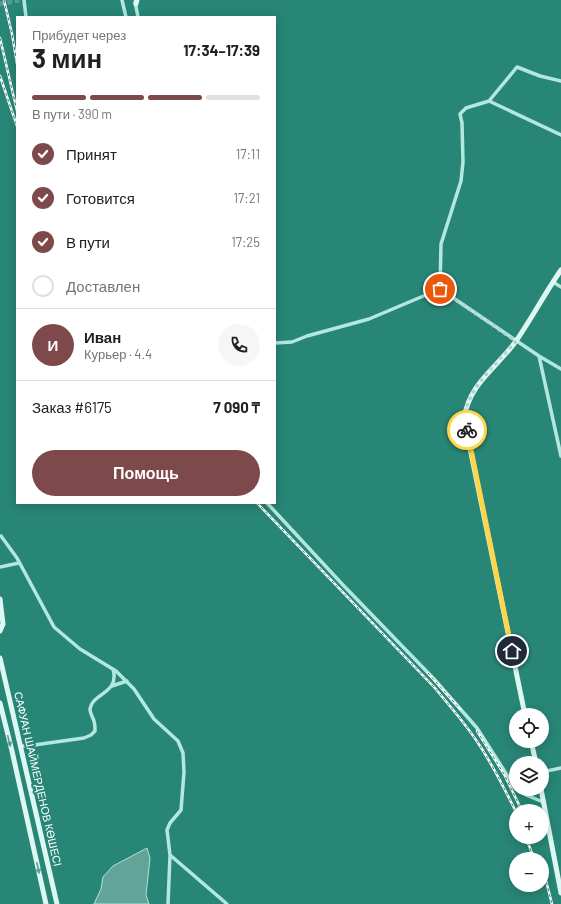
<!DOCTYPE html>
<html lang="ru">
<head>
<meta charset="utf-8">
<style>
  body { margin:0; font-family:Barlow,sans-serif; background:#f6f6f6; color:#202124; height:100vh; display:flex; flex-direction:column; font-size:15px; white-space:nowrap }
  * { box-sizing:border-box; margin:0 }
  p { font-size:13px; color:#757577 }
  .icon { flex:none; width:22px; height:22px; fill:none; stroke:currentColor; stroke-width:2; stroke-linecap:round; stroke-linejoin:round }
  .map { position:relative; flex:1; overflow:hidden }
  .details { position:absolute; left:16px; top:16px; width:260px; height:488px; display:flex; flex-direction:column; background:#fff; border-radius:0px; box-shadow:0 2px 10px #0003 }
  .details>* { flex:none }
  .fabs { position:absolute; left:509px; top:708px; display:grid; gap:8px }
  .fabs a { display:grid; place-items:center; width:40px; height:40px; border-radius:50%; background:#fff; box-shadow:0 2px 10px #0003; font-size:20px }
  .pin { position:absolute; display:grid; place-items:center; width:34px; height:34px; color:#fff; margin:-17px; border:2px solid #fff; border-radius:50%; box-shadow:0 1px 4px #0007 }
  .courier { position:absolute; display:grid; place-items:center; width:40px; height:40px; margin:-20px; border:3px solid #ffd54a; border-radius:50%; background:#fff; color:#222; box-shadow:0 1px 5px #0007 }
  .head em { font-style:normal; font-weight:700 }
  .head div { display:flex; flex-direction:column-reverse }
  .head { display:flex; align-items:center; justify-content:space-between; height:68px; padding:0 16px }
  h1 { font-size:26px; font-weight:700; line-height:30px }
  .bar { display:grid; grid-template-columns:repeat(4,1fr); gap:6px 4px; align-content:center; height:48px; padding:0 16px }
  .bar i { height:5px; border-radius:3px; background:#e0e0e0 }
  .bar .current { background:#7e494b }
  .bar p { grid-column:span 4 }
  .line { display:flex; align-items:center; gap:10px; padding:0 16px; border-top:1px solid #e0e0e0 }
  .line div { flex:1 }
  .round { display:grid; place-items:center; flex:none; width:42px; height:42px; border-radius:21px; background:#f6f6f6 }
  ol { padding:0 16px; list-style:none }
  li { display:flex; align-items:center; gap:12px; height:44px }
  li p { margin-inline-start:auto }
  li .icon { padding:4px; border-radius:50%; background:#7e494b; color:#fff; stroke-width:4 }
  li:last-child { color:#757577 }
  li i { width:22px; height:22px; border:2px solid #e0e0e0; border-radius:50% }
  .button { display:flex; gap:8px; margin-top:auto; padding:8px 16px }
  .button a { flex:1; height:46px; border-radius:24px; background:#7e494b; color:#fff; font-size:16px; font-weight:700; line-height:46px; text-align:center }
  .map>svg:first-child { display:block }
</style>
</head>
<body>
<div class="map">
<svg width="561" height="904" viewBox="0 0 561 904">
  <rect width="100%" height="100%" fill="#288676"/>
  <!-- water -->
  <path fill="#64a398" stroke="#a8e8dc" d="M147,848L150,858L146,895L149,904H94L101,889L103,877L113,866Z"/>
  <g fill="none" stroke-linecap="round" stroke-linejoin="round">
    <!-- secondary-tunnel -->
    <path stroke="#539e91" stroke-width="5" stroke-dasharray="5 2.5" stroke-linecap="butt" d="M0,4L19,0"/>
    <!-- street -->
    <path stroke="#b3e8de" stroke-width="3.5" d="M24,0L26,17
      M122,0L126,17
      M135,2L138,17
      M561,81L540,76L517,67L489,101L561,135
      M553,282L561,287
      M440,289L441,244L461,181L463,162L462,123L460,114L466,108L489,101
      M275,343L292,342L307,336L369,319L440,289L539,356L561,456
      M539,356L561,369
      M267,503L343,585L434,679L477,728L507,775L516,786
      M1,536L17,558L54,627L80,649L116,671L134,689L154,719L178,741L183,753L184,772L181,810L170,823L167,830L170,855L168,904
      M0,567L19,563
      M112,686L127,681
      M20,746H27L84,738L91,735L95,731C95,728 95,724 94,721C93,718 90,713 90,709C92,693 120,694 113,669
      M542,772L561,768
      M520,789L526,795L543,802
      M170,855L227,904"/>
    <!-- secondary -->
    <path stroke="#ddf7f3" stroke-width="5" d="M136,4L137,0
      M0,599L3,624L0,631
      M0,658L57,904
      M0,703L12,751L46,904
      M525,715L464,419C469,383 497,368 516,341C532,318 545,293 561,270
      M531,741L536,763
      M541,789L561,893"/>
    <defs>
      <path id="rail" d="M4,0L12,34L17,64
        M0,38L17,111
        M0,76L17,126
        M257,503L434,687C449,705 465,723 478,743C493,765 504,788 516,812
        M428,673L460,709
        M477,731L504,774L522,811
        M526,837L534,859
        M542,865L552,904"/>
    </defs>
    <!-- rail casing -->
    <use href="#rail" stroke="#fff" stroke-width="2.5"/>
    <!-- rail -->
    <use href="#rail" stroke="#288676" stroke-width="1" stroke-dasharray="3" stroke-linecap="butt"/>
  </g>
  <!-- one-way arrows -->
  <defs><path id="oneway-solid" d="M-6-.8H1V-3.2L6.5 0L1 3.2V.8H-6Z"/></defs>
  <g fill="#55a295">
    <use href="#oneway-solid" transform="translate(9 741) rotate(76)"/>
    <use href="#oneway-solid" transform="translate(38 868) rotate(78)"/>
  </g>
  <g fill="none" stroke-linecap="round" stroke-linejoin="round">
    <!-- done -->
    <path stroke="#b4d5cf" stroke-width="4" stroke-dasharray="0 7.2" d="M440,289L516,341C501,359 471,386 466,409C464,416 465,423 467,430"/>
    <!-- route -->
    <path stroke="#ffd54a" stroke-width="5" d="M467,430L512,651"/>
  </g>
  <g text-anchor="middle" stroke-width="4" stroke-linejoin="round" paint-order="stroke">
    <!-- street labels -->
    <g font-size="11" fill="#fff" stroke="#288676">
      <text transform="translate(38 779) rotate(77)" y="4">САФУАН ШАЙМЕРДЕНОВ КӨШЕСІ</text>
    </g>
  </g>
</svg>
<div class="fabs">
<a><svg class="icon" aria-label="locate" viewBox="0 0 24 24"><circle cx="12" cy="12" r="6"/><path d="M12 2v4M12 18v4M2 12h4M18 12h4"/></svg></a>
<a><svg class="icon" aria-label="layers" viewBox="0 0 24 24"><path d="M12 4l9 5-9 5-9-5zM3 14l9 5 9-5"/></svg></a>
<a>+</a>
<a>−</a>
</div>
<div class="pin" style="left:440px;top:289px;background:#ea580c"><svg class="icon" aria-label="bag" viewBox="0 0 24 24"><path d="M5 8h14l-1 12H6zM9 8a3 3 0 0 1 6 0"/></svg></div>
<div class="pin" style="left:512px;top:651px;background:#1f2937"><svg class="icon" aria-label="home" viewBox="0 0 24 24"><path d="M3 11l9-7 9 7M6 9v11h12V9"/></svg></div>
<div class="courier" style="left:467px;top:430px"><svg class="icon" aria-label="bike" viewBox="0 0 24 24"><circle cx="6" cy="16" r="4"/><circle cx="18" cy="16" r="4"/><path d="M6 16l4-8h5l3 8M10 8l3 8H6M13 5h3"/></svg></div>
<section class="details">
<div class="head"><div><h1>3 мин</h1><p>Прибудет через</p></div><em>17:34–17:39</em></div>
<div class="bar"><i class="current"></i><i class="current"></i><i class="current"></i><i></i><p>В пути · 390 m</p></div>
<ol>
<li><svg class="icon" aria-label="check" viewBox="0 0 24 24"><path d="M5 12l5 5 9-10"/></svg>Принят<p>17:11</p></li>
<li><svg class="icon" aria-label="check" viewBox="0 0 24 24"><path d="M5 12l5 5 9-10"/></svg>Готовится<p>17:21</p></li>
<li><svg class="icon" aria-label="check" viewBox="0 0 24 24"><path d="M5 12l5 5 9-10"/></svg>В пути<p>17:25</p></li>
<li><i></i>Доставлен</li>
</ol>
<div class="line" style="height:72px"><b class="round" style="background:#7e494b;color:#fff">И</b><div><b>Иван</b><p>Курьер · 4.4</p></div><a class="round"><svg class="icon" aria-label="phone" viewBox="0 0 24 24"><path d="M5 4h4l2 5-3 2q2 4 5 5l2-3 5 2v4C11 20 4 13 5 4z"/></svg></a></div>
<div class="line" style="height:52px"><div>Заказ #6175</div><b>7 090 ₸</b></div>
<div class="button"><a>Помощь</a></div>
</section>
</div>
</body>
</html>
